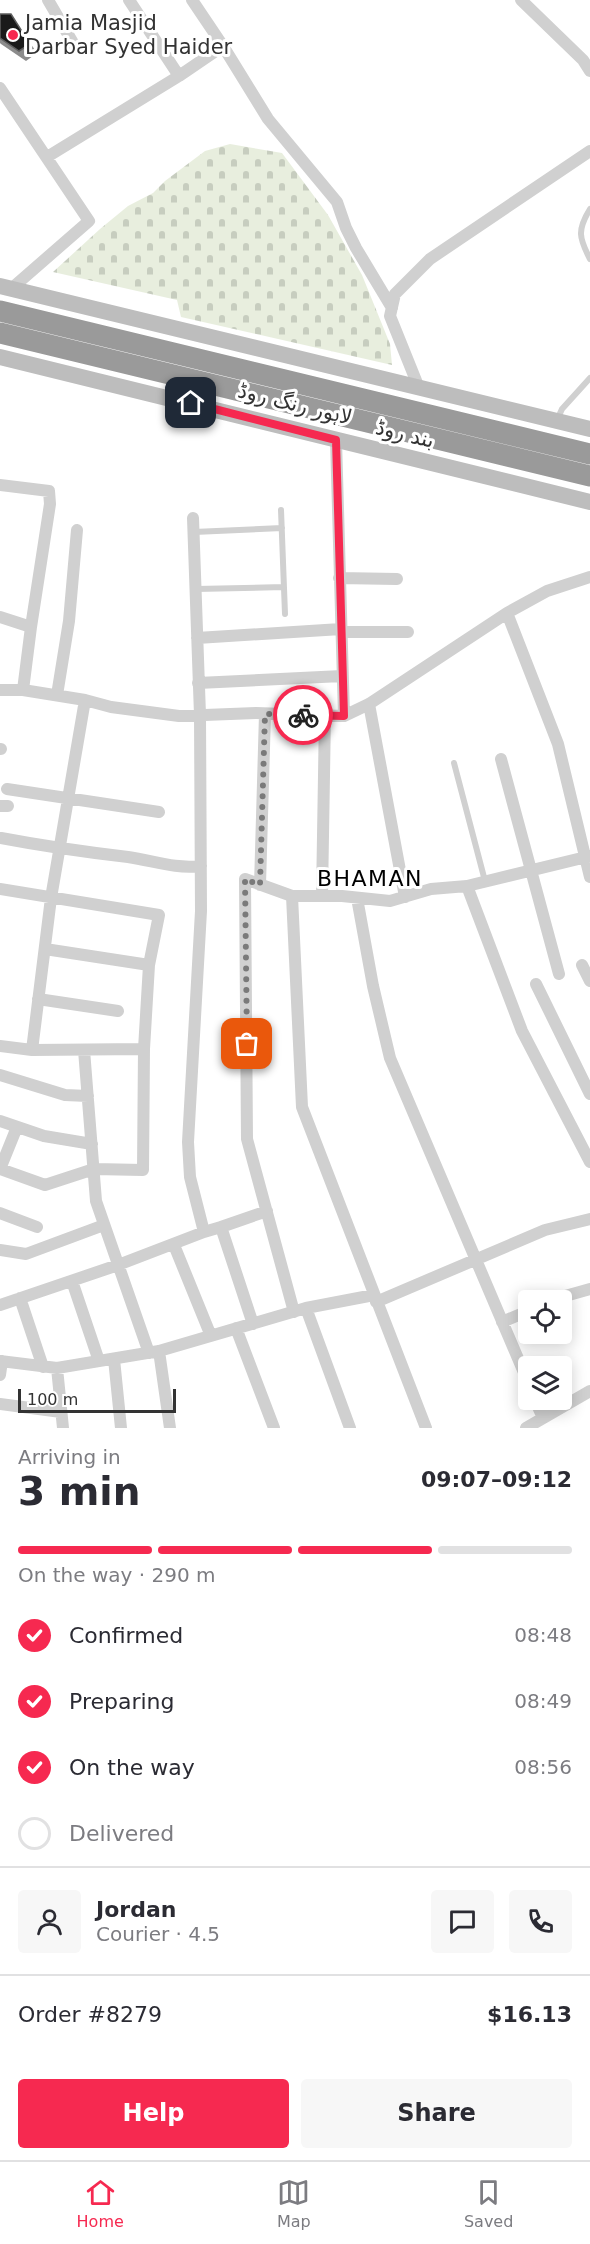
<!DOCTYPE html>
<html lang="en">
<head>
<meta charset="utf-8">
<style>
  body { margin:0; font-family:"DejaVu Sans","Noto Sans Arabic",sans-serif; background:#f7f7f7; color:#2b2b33; height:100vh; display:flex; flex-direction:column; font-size:22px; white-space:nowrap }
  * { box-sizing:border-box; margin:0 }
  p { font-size:20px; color:#7c7c81 }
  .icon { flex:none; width:33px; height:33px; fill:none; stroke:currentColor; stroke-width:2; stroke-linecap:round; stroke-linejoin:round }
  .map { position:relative; height:1428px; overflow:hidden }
  .sheet { display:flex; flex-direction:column; background:#fff; flex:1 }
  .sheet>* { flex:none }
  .fabs { position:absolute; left:518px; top:1290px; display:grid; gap:12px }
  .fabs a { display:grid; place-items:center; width:54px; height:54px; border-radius:6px; background:#fff; box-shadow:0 3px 15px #0003; font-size:30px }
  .scale { position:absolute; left:18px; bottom:15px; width:158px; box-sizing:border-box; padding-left:6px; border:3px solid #333; border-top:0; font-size:16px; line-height:21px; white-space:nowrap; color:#333; -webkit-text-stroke:4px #fff; paint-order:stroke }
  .pin { position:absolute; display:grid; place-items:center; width:51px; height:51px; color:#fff; margin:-26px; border-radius:12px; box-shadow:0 3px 9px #0006 }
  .courier { position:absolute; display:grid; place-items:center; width:60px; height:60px; margin:-30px; border:4px solid #f62950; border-radius:50%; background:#fff; color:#222; box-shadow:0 2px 8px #0007 }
  .summary em { font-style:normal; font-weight:600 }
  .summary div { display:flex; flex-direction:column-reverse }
  .summary { display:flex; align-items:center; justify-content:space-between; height:102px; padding:0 18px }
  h1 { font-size:39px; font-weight:600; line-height:45px }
  .bar { display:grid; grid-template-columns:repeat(4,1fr); gap:9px 6px; align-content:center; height:72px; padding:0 18px }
  .bar i { height:8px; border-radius:4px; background:#e1e1e2 }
  .bar .active { background:#f62950 }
  .bar p { grid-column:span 4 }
  .line { display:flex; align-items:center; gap:15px; padding:0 18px; border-top:2px solid #e1e1e2 }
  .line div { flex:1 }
  .round { display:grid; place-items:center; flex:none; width:63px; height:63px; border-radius:6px; background:#f7f7f7 }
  ol { padding:0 18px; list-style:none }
  li { display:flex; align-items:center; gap:18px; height:66px }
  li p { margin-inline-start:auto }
  li .icon { padding:6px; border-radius:50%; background:#f62950; color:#fff; stroke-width:4 }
  li:last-child { color:#7c7c81 }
  li i { width:33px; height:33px; border:3px solid #e1e1e2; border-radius:50% }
  .primary-button { display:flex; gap:12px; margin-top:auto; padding:12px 18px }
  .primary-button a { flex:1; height:69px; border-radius:6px; background:#f62950; color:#fff; font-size:24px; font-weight:600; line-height:69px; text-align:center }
  .primary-button a+a { background:#f7f7f7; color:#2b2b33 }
  .menu { display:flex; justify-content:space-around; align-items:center; height:84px; border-top:2px solid #e1e1e2; background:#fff; font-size:16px; color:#7c7c81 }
  .menu a { display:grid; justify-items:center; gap:3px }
  .menu .active { color:#f62950 }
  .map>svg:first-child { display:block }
</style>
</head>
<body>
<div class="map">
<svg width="590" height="1428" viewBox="0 0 590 1428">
  <defs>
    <pattern id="cemetery-stones" width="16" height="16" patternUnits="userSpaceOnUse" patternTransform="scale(1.5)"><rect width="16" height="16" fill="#e8eede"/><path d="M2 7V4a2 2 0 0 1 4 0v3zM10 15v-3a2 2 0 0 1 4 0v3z" fill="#c7cdbf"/></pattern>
  </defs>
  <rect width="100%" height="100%" fill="#fff"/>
  <!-- cemetery -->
  <path fill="url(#cemetery-stones)" d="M230,144L282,153L328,215L362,275L390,344L392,365L181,317L177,300L53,272L100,229L128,206L153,193L165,181L205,151Z"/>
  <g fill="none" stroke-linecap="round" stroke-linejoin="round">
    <!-- service -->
    <path stroke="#d0d0d0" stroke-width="6" d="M590,209C577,230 579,238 590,259
      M557,420L562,409L590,378
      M281,510L285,614
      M194,532L282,528
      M196,589L284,587
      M454,763L485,881"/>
    <!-- minor -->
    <path stroke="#d0d0d0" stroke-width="12" d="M48,0L76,48
      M129,0L179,76
      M192,0L223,46L268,119L337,202L346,228L356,248L392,308
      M521,0L583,60L590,71
      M0,88L89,221L11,289
      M47,157L179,76L223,46
      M419,388L390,316L395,294L430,259L590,151
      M336,440L344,716
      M0,485L49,491L50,504L31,627
      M193,518L200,715L201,911L188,1142L190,1177L204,1232L221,1227L253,1324
      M339,578L397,579
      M507,613L558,744L590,877
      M0,617L31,627L23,690
      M341,632H408
      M197,638L341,629
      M198,683L342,676
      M0,690H23L85,700L111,707L179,716L256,713L344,716L369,704L507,613L547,591L590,577
      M57,695L69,621L77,530
      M369,704L405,897
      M0,749H1
      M501,759L559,974
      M7,789L159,812
      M0,806H8
      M1,838C43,846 85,852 128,857C155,861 174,869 201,866
      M260,885L265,714
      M467,886L590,856
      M0,889L159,915L149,965L144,1049L143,1170L94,1169L45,1185L0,1169
      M292,896L302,1107L426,1428
      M322,896L325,715
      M357,898L373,986L390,1058L528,1382
      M45,949L149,965
      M582,965L590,981
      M536,984L590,1094
      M38,999L118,1011
      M0,1046L32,1050L144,1049
      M32,1050L51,898L85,700
      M84,1050L96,1201L149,1353
      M0,1075L65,1095L88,1096
      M0,1121L44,1136L92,1144
      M0,1169L17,1127
      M0,1213L37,1227
      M221,1227L267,1211
      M174,1245L211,1336
      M0,1250L26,1254L104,1225
      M72,1281L99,1361
      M20,1298L43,1367
      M551,1300L590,1289
      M376,1302L545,1230L590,1219
      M0,1305L118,1265L204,1232
      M306,1308L350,1428
      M294,1312L247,1139L245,879L292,896H342L390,901L431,889L467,886L522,1031L590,1162
      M502,1322L528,1311
      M236,1328L274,1428
      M159,1351L170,1428
      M114,1359L121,1428
      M0,1361L57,1368L159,1351L306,1308L374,1295
      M57,1368L63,1428
      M0,1375L2,1361
      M535,1400L543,1418
      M0,1404L61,1412
      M526,1428L590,1391"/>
    <!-- secondary -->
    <path stroke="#bdbdbd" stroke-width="16" d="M0,286L590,429
      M0,357L590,502"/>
    <!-- motorway -->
    <path stroke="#9a9a9a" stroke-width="21" d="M0,311L590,454
      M0,333L590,476"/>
  </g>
  <!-- wall -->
  <path fill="#8c8c8c" d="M0,14L17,24L37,53L26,61L1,44L0,43Z"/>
  <!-- building -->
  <path fill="#1a1a1a" stroke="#5f5f5f" stroke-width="1.5" d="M0,14H11L30,44L19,51L0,38Z"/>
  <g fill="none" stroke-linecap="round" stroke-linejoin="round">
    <!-- done -->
    <path stroke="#7a7a7a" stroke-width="6" stroke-dasharray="0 10.8" d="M247,1044L245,879L260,885L265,714L303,715"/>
    <!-- route -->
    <path stroke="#f62950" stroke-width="8" d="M191,403L336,440L344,716L303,715"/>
  </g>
  <!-- markers -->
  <circle fill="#f62950" stroke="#fff" stroke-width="2" cx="13" cy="35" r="6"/>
  <g text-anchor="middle" stroke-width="6" stroke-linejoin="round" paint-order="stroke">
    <!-- poi labels -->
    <g font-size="21" fill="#333" stroke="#fff" text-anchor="start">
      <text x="25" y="30">Jamia Masjid<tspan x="25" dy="24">Darbar Syed Haider</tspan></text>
    </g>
    <!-- street labels -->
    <g font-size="21" fill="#333" stroke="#fff">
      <text transform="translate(295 404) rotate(14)" y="7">لاہور رنگ روڈ</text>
      <text transform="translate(405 434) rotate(14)" y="7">بند روڈ</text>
    </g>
    <!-- neighbourhood labels -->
    <g font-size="22" letter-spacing="1.5" fill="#000" stroke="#fff">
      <text x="370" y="886">BHAMAN</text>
    </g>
  </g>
</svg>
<div class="fabs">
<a><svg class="icon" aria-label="locate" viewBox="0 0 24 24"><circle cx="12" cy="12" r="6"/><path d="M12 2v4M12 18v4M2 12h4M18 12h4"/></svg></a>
<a><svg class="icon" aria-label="layers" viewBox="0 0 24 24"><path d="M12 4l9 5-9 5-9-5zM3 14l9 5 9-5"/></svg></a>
</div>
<div class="scale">100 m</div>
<div class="pin" style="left:247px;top:1044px;background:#ea580c"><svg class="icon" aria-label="bag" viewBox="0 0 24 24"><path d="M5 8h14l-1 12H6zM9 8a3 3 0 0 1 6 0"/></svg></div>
<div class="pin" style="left:191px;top:403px;background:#1f2937"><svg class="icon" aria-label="home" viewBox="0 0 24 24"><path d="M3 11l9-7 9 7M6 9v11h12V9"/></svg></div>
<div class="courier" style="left:303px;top:715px"><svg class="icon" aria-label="bike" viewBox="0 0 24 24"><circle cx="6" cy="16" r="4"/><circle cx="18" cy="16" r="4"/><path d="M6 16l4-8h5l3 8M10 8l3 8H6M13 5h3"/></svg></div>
</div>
<section class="sheet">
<div class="summary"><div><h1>3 min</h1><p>Arriving in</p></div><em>09:07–09:12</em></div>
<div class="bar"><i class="active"></i><i class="active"></i><i class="active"></i><i></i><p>On the way · 290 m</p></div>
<ol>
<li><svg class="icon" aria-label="check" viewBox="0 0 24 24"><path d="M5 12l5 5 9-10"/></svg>Confirmed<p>08:48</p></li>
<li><svg class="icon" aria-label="check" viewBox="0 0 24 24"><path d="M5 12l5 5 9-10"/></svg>Preparing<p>08:49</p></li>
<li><svg class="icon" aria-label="check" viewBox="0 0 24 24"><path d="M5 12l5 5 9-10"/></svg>On the way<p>08:56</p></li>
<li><i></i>Delivered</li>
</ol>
<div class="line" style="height:108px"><a class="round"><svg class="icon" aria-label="person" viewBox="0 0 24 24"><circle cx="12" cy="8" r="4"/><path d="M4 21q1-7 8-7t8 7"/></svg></a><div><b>Jordan</b><p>Courier · 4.5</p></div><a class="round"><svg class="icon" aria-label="chat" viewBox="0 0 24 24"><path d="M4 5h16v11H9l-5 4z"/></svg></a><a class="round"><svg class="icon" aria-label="phone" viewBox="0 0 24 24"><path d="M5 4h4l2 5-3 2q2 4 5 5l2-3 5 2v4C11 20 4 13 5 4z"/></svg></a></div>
<div class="line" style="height:78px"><div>Order #8279</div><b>$16.13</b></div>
<div class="primary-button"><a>Help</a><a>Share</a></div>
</section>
<nav class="menu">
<a class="active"><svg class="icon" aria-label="home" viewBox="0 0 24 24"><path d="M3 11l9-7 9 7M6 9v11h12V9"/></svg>Home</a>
<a><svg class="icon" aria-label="map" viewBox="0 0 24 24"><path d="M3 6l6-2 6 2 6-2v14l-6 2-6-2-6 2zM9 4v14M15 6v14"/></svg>Map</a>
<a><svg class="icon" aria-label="saved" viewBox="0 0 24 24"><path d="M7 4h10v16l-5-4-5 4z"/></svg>Saved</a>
</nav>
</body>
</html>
